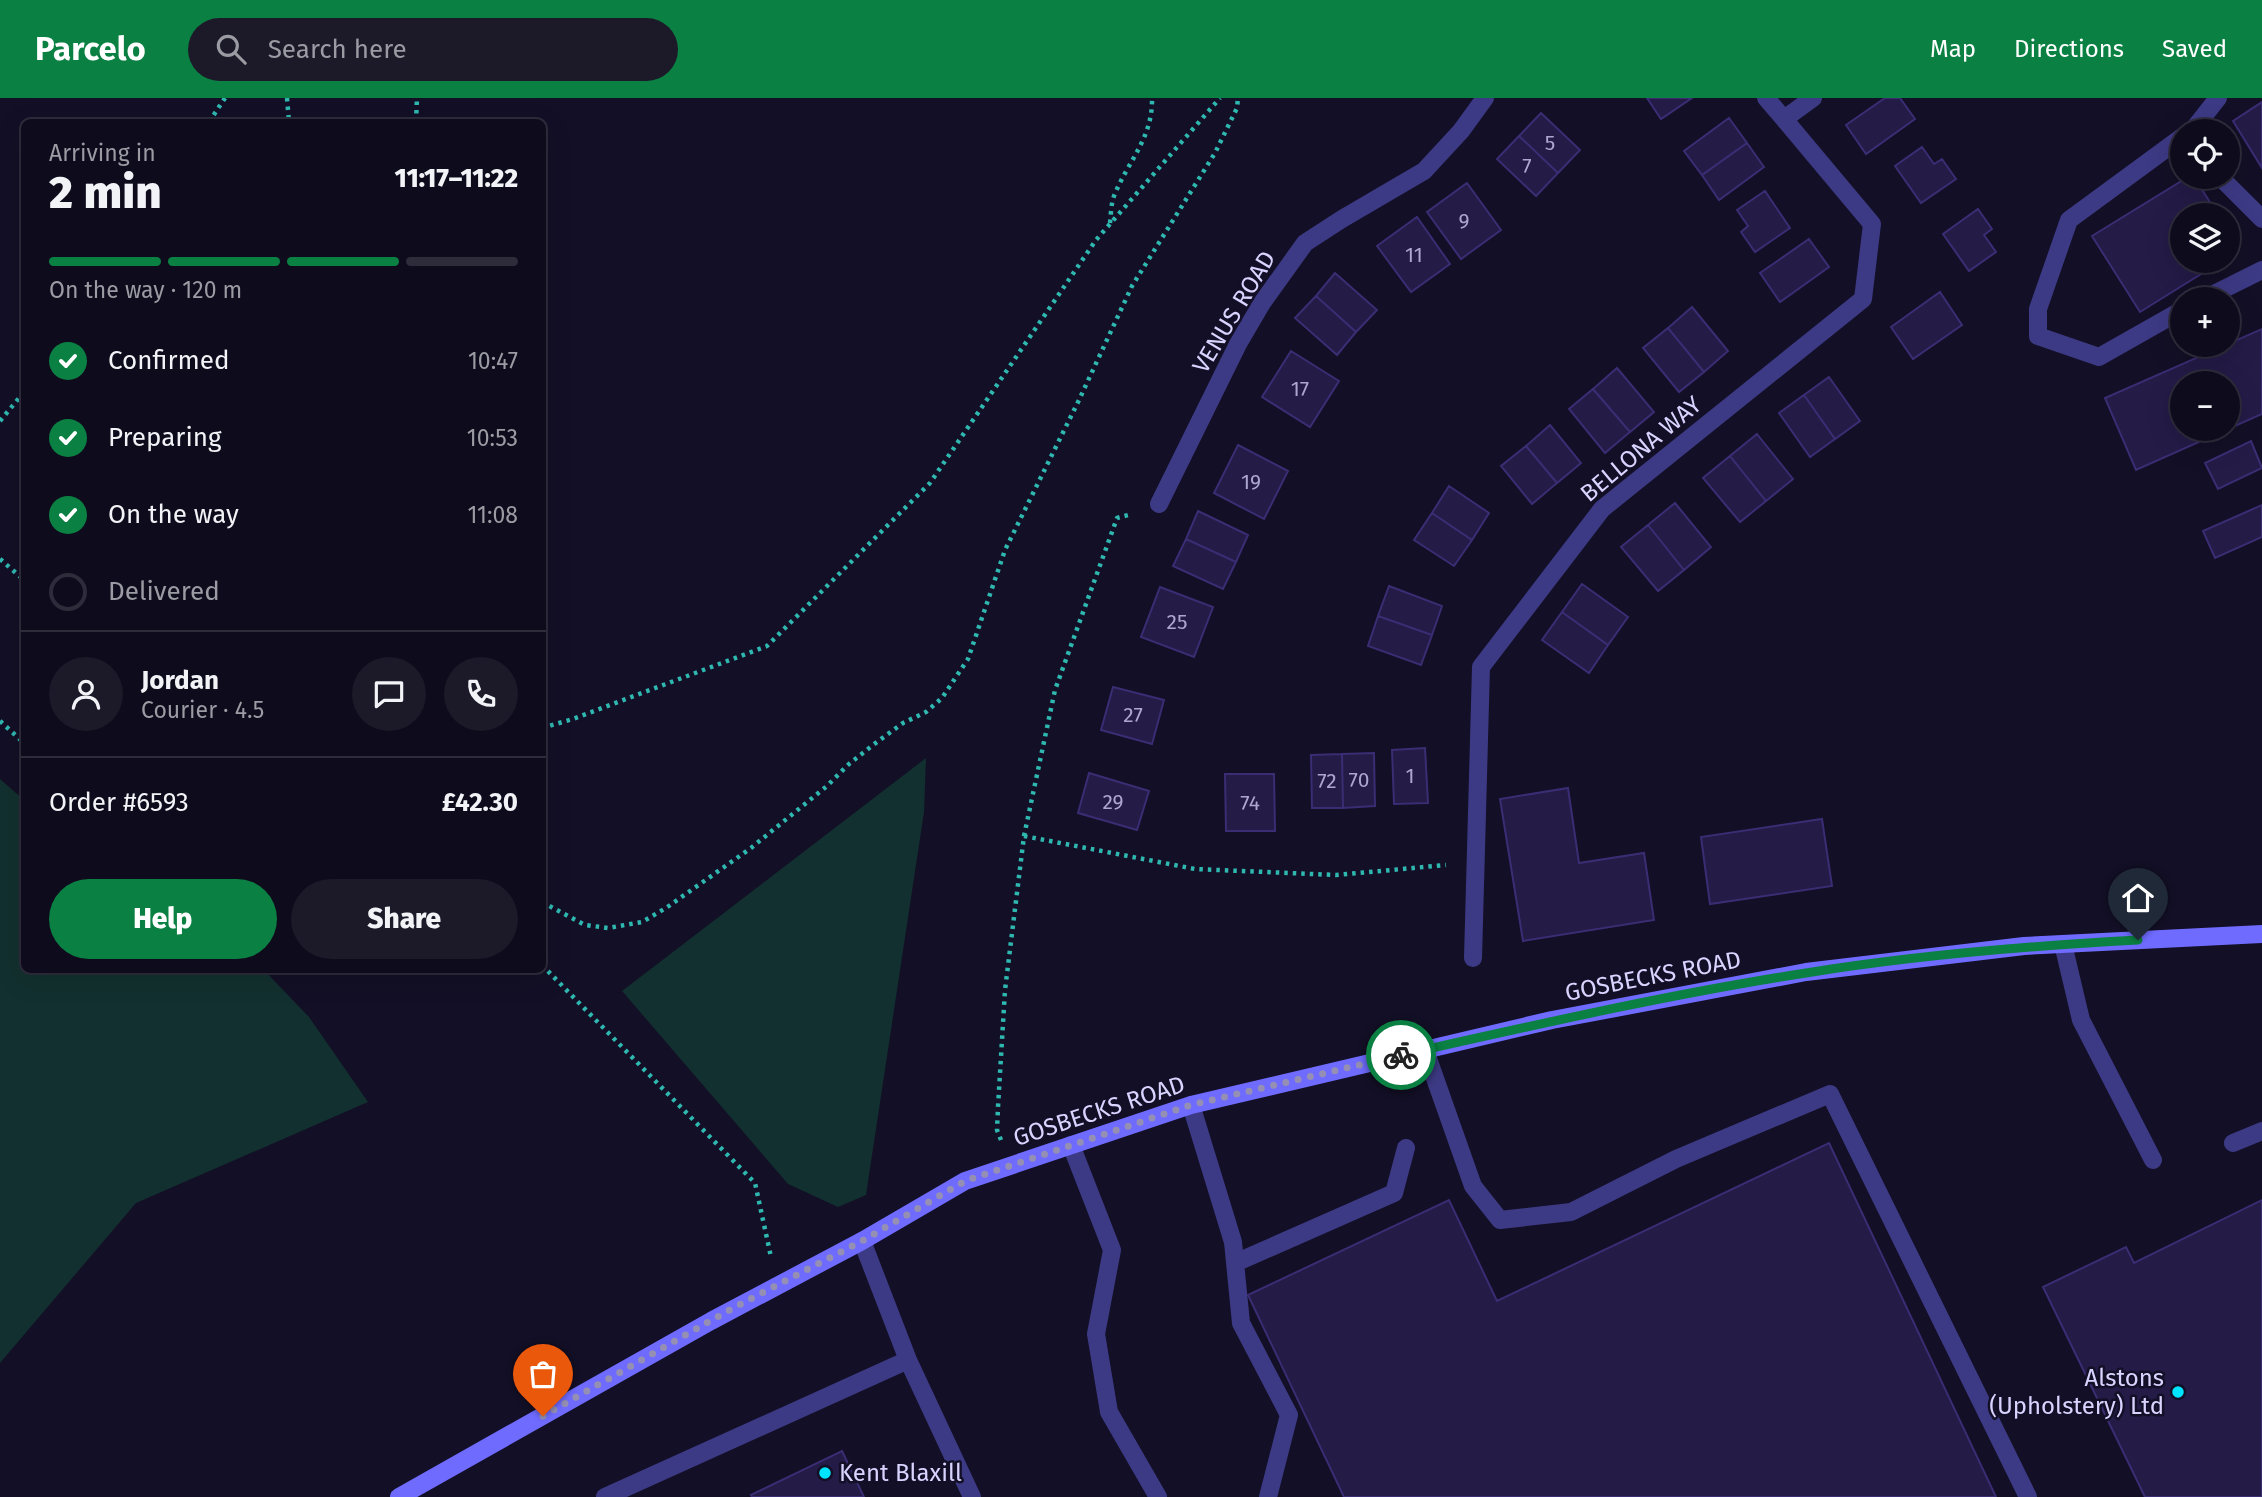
<!DOCTYPE html>
<html lang="en">
<head>
<meta charset="utf-8">
<style>
  body { margin:0; font-family:"Fira Sans",sans-serif; background:#1c1929; color:#f1f3f6; height:100vh; display:flex; flex-direction:column; font-size:26px; white-space:nowrap }
  * { box-sizing:border-box; margin:0 }
  p { font-size:23px; color:#9b9ba3 }
  .icon { flex:none; width:38px; height:38px; fill:none; stroke:currentColor; stroke-width:2; stroke-linecap:round; stroke-linejoin:round }
  .map { position:relative; flex:1; overflow:hidden }
  .panel { position:absolute; left:21px; top:21px; width:525px; height:854px; display:flex; flex-direction:column; background:#0e0b1c; border-radius:10px; box-shadow:0 7px 28px #0002,0 0 0 2px #2e2b3b }
  .panel>* { flex:none }
  .controls { position:absolute; left:2170px; top:21px; display:grid; gap:14px }
  .controls a { display:grid; place-items:center; width:70px; height:70px; border-radius:50%; background:#0e0b1c; box-shadow:0 7px 28px #0002,0 0 0 2px #2e2b3b; font-size:35px }
  .pin { position:absolute; display:grid; place-items:center; width:60px; height:60px; color:#fff; margin:-72px -30px; border-radius:50% 50% 50% 0; rotate:-45deg; box-shadow:0 0 7px #0007 }
  .pin .icon { rotate:45deg }
  .courier { position:absolute; display:grid; place-items:center; width:70px; height:70px; margin:-35px; border:5px solid #0b8043; border-radius:50%; background:#fff; color:#222; box-shadow:0 2px 9px #0007 }
  .headline em { font-style:normal; font-weight:800 }
  .headline div { display:flex; flex-direction:column-reverse }
  .headline { display:flex; align-items:center; justify-content:space-between; height:119px; padding:0 28px }
  h1 { font-size:46px; font-weight:800; line-height:52px }
  .bar { display:grid; grid-template-columns:repeat(4,1fr); gap:10px 7px; align-content:center; height:84px; padding:0 28px }
  .bar i { height:9px; border-radius:5px; background:#2e2b3b }
  .bar .on { background:#0b8043 }
  .bar p { grid-column:span 4 }
  .line { display:flex; align-items:center; gap:18px; padding:0 28px; border-top:2px solid #2e2b3b }
  .line div { flex:1 }
  .round { display:grid; place-items:center; flex:none; width:74px; height:74px; border-radius:37px; background:#1c1929 }
  ol { padding:0 28px; list-style:none }
  li { display:flex; align-items:center; gap:21px; height:77px }
  li p { margin-inline-start:auto }
  li .icon { padding:7px; border-radius:50%; background:#0b8043; color:#fff; stroke-width:4 }
  li:last-child { color:#9b9ba3 }
  li i { width:38px; height:38px; border:4px solid #2e2b3b; border-radius:50% }
  .primary-button { display:flex; gap:14px; margin-top:auto; padding:14px 28px }
  .primary-button a { flex:1; height:80px; border-radius:42px; background:#0b8043; color:#fff; font-size:28px; font-weight:800; line-height:80px; text-align:center }
  .primary-button a+a { background:#1c1929; color:#f1f3f6 }
  header { display:flex; align-items:center; gap:42px; box-sizing:border-box; height:98px; padding:0 35px; background:#0b8043; color:#fff }
  header strong { font-size:33px }
  nav { display:flex; gap:38px; margin-inline-start:auto; font-size:24px }
  .search { width:490px; height:63px; background:#1c1929; display:flex; align-items:center; gap:18px; box-sizing:border-box; padding:0 24px; border-radius:38px; color:#9b9ba3; font-size:26px }
  .map>svg:first-child { display:block }
</style>
</head>
<body>
<header>
<strong>Parcelo</strong>
<div class="search"><svg class="icon" aria-label="search" viewBox="0 0 24 24"><circle cx="10" cy="10" r="6"/><path d="M15 15l6 6"/></svg>Search here</div>
<nav><a>Map</a><a>Directions</a><a>Saved</a></nav>
</header>
<div class="map">
<svg width="2262" height="1399" viewBox="0 0 2262 1399">
  <rect width="100%" height="100%" fill="#130f26"/>
  <!-- green -->
  <path fill="#12302f" d="M926,660L924,714L866,1097L838,1109L788,1086L622,893Z
    M0,681L24,702V872H264L309,919L368,1004L136,1105L0,1265Z"/>
  <!-- building -->
  <path fill="#241b47" stroke="#3b2d73" stroke-width="2" fill-rule="evenodd" d="M1647,0H1692L1661,21Z
    M1885,0H1900L1915,21L1866,56L1846,27Z
    M2262,4V70L2233,23Z
    M1541,15L1580,52L1558,75L1519,38Z
    M1729,20L1747,45L1702,77L1684,53Z
    M1519,38L1558,75L1536,98L1497,61Z
    M1747,45L1764,69L1719,102L1702,77Z
    M1922,49L1934,66L1942,61L1956,81L1921,105L1895,68Z
    M2188,79H2194L2218,117H2182V163H2222L2140,214L2092,138Z
    M1467,85L1501,132L1461,161L1427,114Z
    M1765,93L1790,130L1755,154L1741,134L1748,128L1737,112Z
    M1978,111L1992,131L1984,137L1996,154L1969,173L1943,136Z
    M1417,119L1450,166L1411,194L1377,148Z
    M2228,133L2239,152L2228,159Z
    M1809,141L1829,169L1780,204L1760,175Z
    M1335,175L1377,212L1356,234L1316,198Z
    M1940,194L1962,227L1913,261L1891,229Z
    M1316,198L1356,234L1337,257L1295,220Z
    M1692,209L1728,253L1704,274L1668,230Z
    M1668,230L1704,274L1679,294L1643,250Z
    M2262,231V316L2136,372L2105,300ZM2182,285H2228V331H2182Z
    M1291,253L1339,283L1310,329L1262,299Z
    M1617,270L1654,314L1630,334L1593,291Z
    M1829,279L1860,323L1835,341L1804,297Z
    M1593,291L1630,334L1605,355L1569,311Z
    M1804,297L1835,341L1810,359L1779,315Z
    M1550,327L1581,365L1557,385L1526,348Z
    M1757,336L1793,381L1766,403L1730,358Z
    M2251,343L2262,370L2218,391L2205,365Z
    M1238,347L1288,373L1264,421L1214,395Z
    M1526,348L1557,385L1532,406L1501,368Z
    M1730,358L1766,403L1740,424L1703,380Z
    M1449,388L1489,415L1472,442L1432,415Z
    M1675,405L1711,449L1684,472L1648,427Z
    M2262,407V439L2215,460L2203,433Z
    M1198,413L1248,437L1236,464L1186,441Z
    M1432,415L1472,442L1454,468L1414,442Z
    M1648,427L1684,472L1658,493L1621,449Z
    M1186,441L1236,464L1223,491L1173,468Z
    M1582,486L1628,519L1608,547L1562,514Z
    M1389,488L1442,508L1432,537L1378,518Z
    M1160,489L1213,509L1194,559L1141,539Z
    M1562,514L1608,547L1589,575L1542,542Z
    M1378,518L1432,537L1421,567L1368,548Z
    M1113,589L1164,602L1152,646L1101,632Z
    M1425,650L1428,705L1394,706L1392,652Z
    M1374,655L1375,708L1343,710L1342,656Z
    M1342,656L1343,710H1312L1311,657Z
    M1089,675L1149,693L1137,732L1078,715Z
    M1225,676H1274L1275,733H1226Z
    M1568,690L1579,765L1644,755L1654,822L1523,843L1500,701Z
    M1822,721L1832,788L1710,806L1701,739Z
    M1829,1045L1996,1399H1344L1248,1197L1449,1102L1497,1203Z
    M2262,1102V1399H2145L2043,1189L2126,1149L2134,1165Z
    M842,1353L864,1399H752L751,1397Z"/>
  <g fill="none" stroke-linecap="round" stroke-linejoin="round">
    <!-- path -->
    <path stroke="#2fb8b0" stroke-width="4.5" stroke-dasharray="3.5 5" stroke-linecap="butt" d="M287,0L289,24
      M209,24L225,0
      M416,24L417,0
      M1110,125C1111,116 1111,106 1114,98C1128,63 1153,40 1152,0
      M0,323L24,294
      M0,461L24,482
      M0,623L24,645
      M542,630L573,621L767,548L930,385L1096,142L1220,0
      M1024,738L1195,771L1336,777L1446,767
      M542,804L585,827L608,830L642,824L666,810L751,750L827,688L849,666L873,647L903,625L926,614L942,600L968,561L1005,452L1079,302L1132,188L1215,55L1237,10L1238,0
      M542,867L755,1085L771,1159
      M1001,1042L997,1032L998,1009L1005,892L1024,738L1055,592L1117,420L1132,416"/>
    <!-- lane -->
    <path stroke="#3d3a85" stroke-width="18" d="M2192,33L2218,0
      M2182,39L2069,122L2038,211V238L2099,259L2182,212
      M2220,79L2262,121
      M2204,201L2262,172
      M2063,846L2081,922L2153,1062
      M1425,952L1473,1088L1500,1122L1571,1114L1676,1061L1830,996L2028,1399
      M1191,1007L1233,1144L1241,1225L1289,1317L1268,1399
      M2233,1045L2262,1033
      M1071,1047L1112,1152L1096,1236L1109,1314L1158,1399
      M862,1143L908,1262L972,1399
      M1235,1165L1394,1095L1406,1050
      M605,1399L908,1262"/>
    <!-- street -->
    <path stroke="#3d3a85" stroke-width="18" d="M1766,0L1784,21
      M1159,406L1238,246L1262,205L1305,145L1342,121L1424,73L1461,33L1485,0
      M1473,860L1481,569L1602,411L1863,201L1872,126L1784,21L1813,0"/>
    <!-- secondary -->
    <path stroke="#6f6bff" stroke-width="18" d="M399,1399L711,1223L862,1143L965,1083L1191,1007L1552,922L1806,874L2024,848L2262,836"/>
  </g>
  <g fill="none" stroke-linecap="round" stroke-linejoin="round">
    <!-- done -->
    <path stroke="#948fb3" stroke-width="7" stroke-dasharray="0 12.6" d="M543,1318L733,1210L862,1143L965,1083L1191,1007L1401,957"/>
    <!-- route -->
    <path stroke="#0b8043" stroke-width="9" d="M1401,957C1535,927 1670,896 1806,875C1916,857 2027,848 2138,842"/>
  </g>
  <!-- markers -->
  <g fill="#00e5ff" stroke="#130f26" stroke-width="2.5">
    <circle cx="2178" cy="1294" r="7"/>
    <circle cx="825" cy="1375" r="7"/>
  </g>
  <g text-anchor="middle" stroke-width="5" stroke-linejoin="round" paint-order="stroke">
    <!-- number labels -->
    <g font-size="21" fill="#aca6d1">
      <text x="1550" y="52">5</text>
      <text x="1527" y="75">7</text>
      <text x="1464" y="130">9</text>
      <text x="1414" y="164">11</text>
      <text x="1300" y="298">17</text>
      <text x="1251" y="391">19</text>
      <text x="1177" y="531">25</text>
      <text x="1133" y="624">27</text>
      <text x="1410" y="685">1</text>
      <text x="1359" y="689">70</text>
      <text x="1327" y="690">72</text>
      <text x="1113" y="711">29</text>
      <text x="1250" y="712">74</text>
    </g>
    <!-- street labels -->
    <g font-size="24" fill="#d9d4ff" stroke="#130f26">
      <text transform="translate(1234 214) rotate(-59)" y="8">VENUS ROAD</text>
      <text transform="translate(1641 351) rotate(-40)" y="8">BELLONA WAY</text>
      <text transform="translate(1653 878) rotate(-11)" y="8">GOSBECKS ROAD</text>
      <text transform="translate(1099 1013) rotate(-18)" y="8">GOSBECKS ROAD</text>
    </g>
    <!-- poi labels -->
    <g font-size="24" fill="#d9d4ff" stroke="#130f26" text-anchor="end">
      <text x="2164" y="1288">Alstons<tspan x="2164" dy="28">(Upholstery) Ltd</tspan></text>
      <text x="839" y="1383" text-anchor="start">Kent Blaxill</text>
    </g>
  </g>
</svg>
<div class="controls">
<a><svg class="icon" aria-label="locate" viewBox="0 0 24 24"><circle cx="12" cy="12" r="6"/><path d="M12 2v4M12 18v4M2 12h4M18 12h4"/></svg></a>
<a><svg class="icon" aria-label="layers" viewBox="0 0 24 24"><path d="M12 4l9 5-9 5-9-5zM3 14l9 5 9-5"/></svg></a>
<a>+</a>
<a>−</a>
</div>
<div class="pin" style="left:543px;top:1318px;background:#ea580c"><svg class="icon" aria-label="bag" viewBox="0 0 24 24"><path d="M5 8h14l-1 12H6zM9 8a3 3 0 0 1 6 0"/></svg></div>
<div class="pin" style="left:2138px;top:842px;background:#1f2937"><svg class="icon" aria-label="home" viewBox="0 0 24 24"><path d="M3 11l9-7 9 7M6 9v11h12V9"/></svg></div>
<div class="courier" style="left:1401px;top:957px"><svg class="icon" aria-label="bike" viewBox="0 0 24 24"><circle cx="6" cy="16" r="4"/><circle cx="18" cy="16" r="4"/><path d="M6 16l4-8h5l3 8M10 8l3 8H6M13 5h3"/></svg></div>
<section class="panel">
<div class="headline"><div><h1>2 min</h1><p>Arriving in</p></div><em>11:17–11:22</em></div>
<div class="bar"><i class="on"></i><i class="on"></i><i class="on"></i><i></i><p>On the way · 120 m</p></div>
<ol>
<li><svg class="icon" aria-label="check" viewBox="0 0 24 24"><path d="M5 12l5 5 9-10"/></svg>Confirmed<p>10:47</p></li>
<li><svg class="icon" aria-label="check" viewBox="0 0 24 24"><path d="M5 12l5 5 9-10"/></svg>Preparing<p>10:53</p></li>
<li><svg class="icon" aria-label="check" viewBox="0 0 24 24"><path d="M5 12l5 5 9-10"/></svg>On the way<p>11:08</p></li>
<li><i></i>Delivered</li>
</ol>
<div class="line" style="height:126px"><a class="round"><svg class="icon" aria-label="person" viewBox="0 0 24 24"><circle cx="12" cy="8" r="4"/><path d="M4 21q1-7 8-7t8 7"/></svg></a><div><b>Jordan</b><p>Courier · 4.5</p></div><a class="round"><svg class="icon" aria-label="chat" viewBox="0 0 24 24"><path d="M4 5h16v11H9l-5 4z"/></svg></a><a class="round"><svg class="icon" aria-label="phone" viewBox="0 0 24 24"><path d="M5 4h4l2 5-3 2q2 4 5 5l2-3 5 2v4C11 20 4 13 5 4z"/></svg></a></div>
<div class="line" style="height:91px"><div>Order #6593</div><b>£42.30</b></div>
<div class="primary-button"><a>Help</a><a>Share</a></div>
</section>
</div>
</body>
</html>
